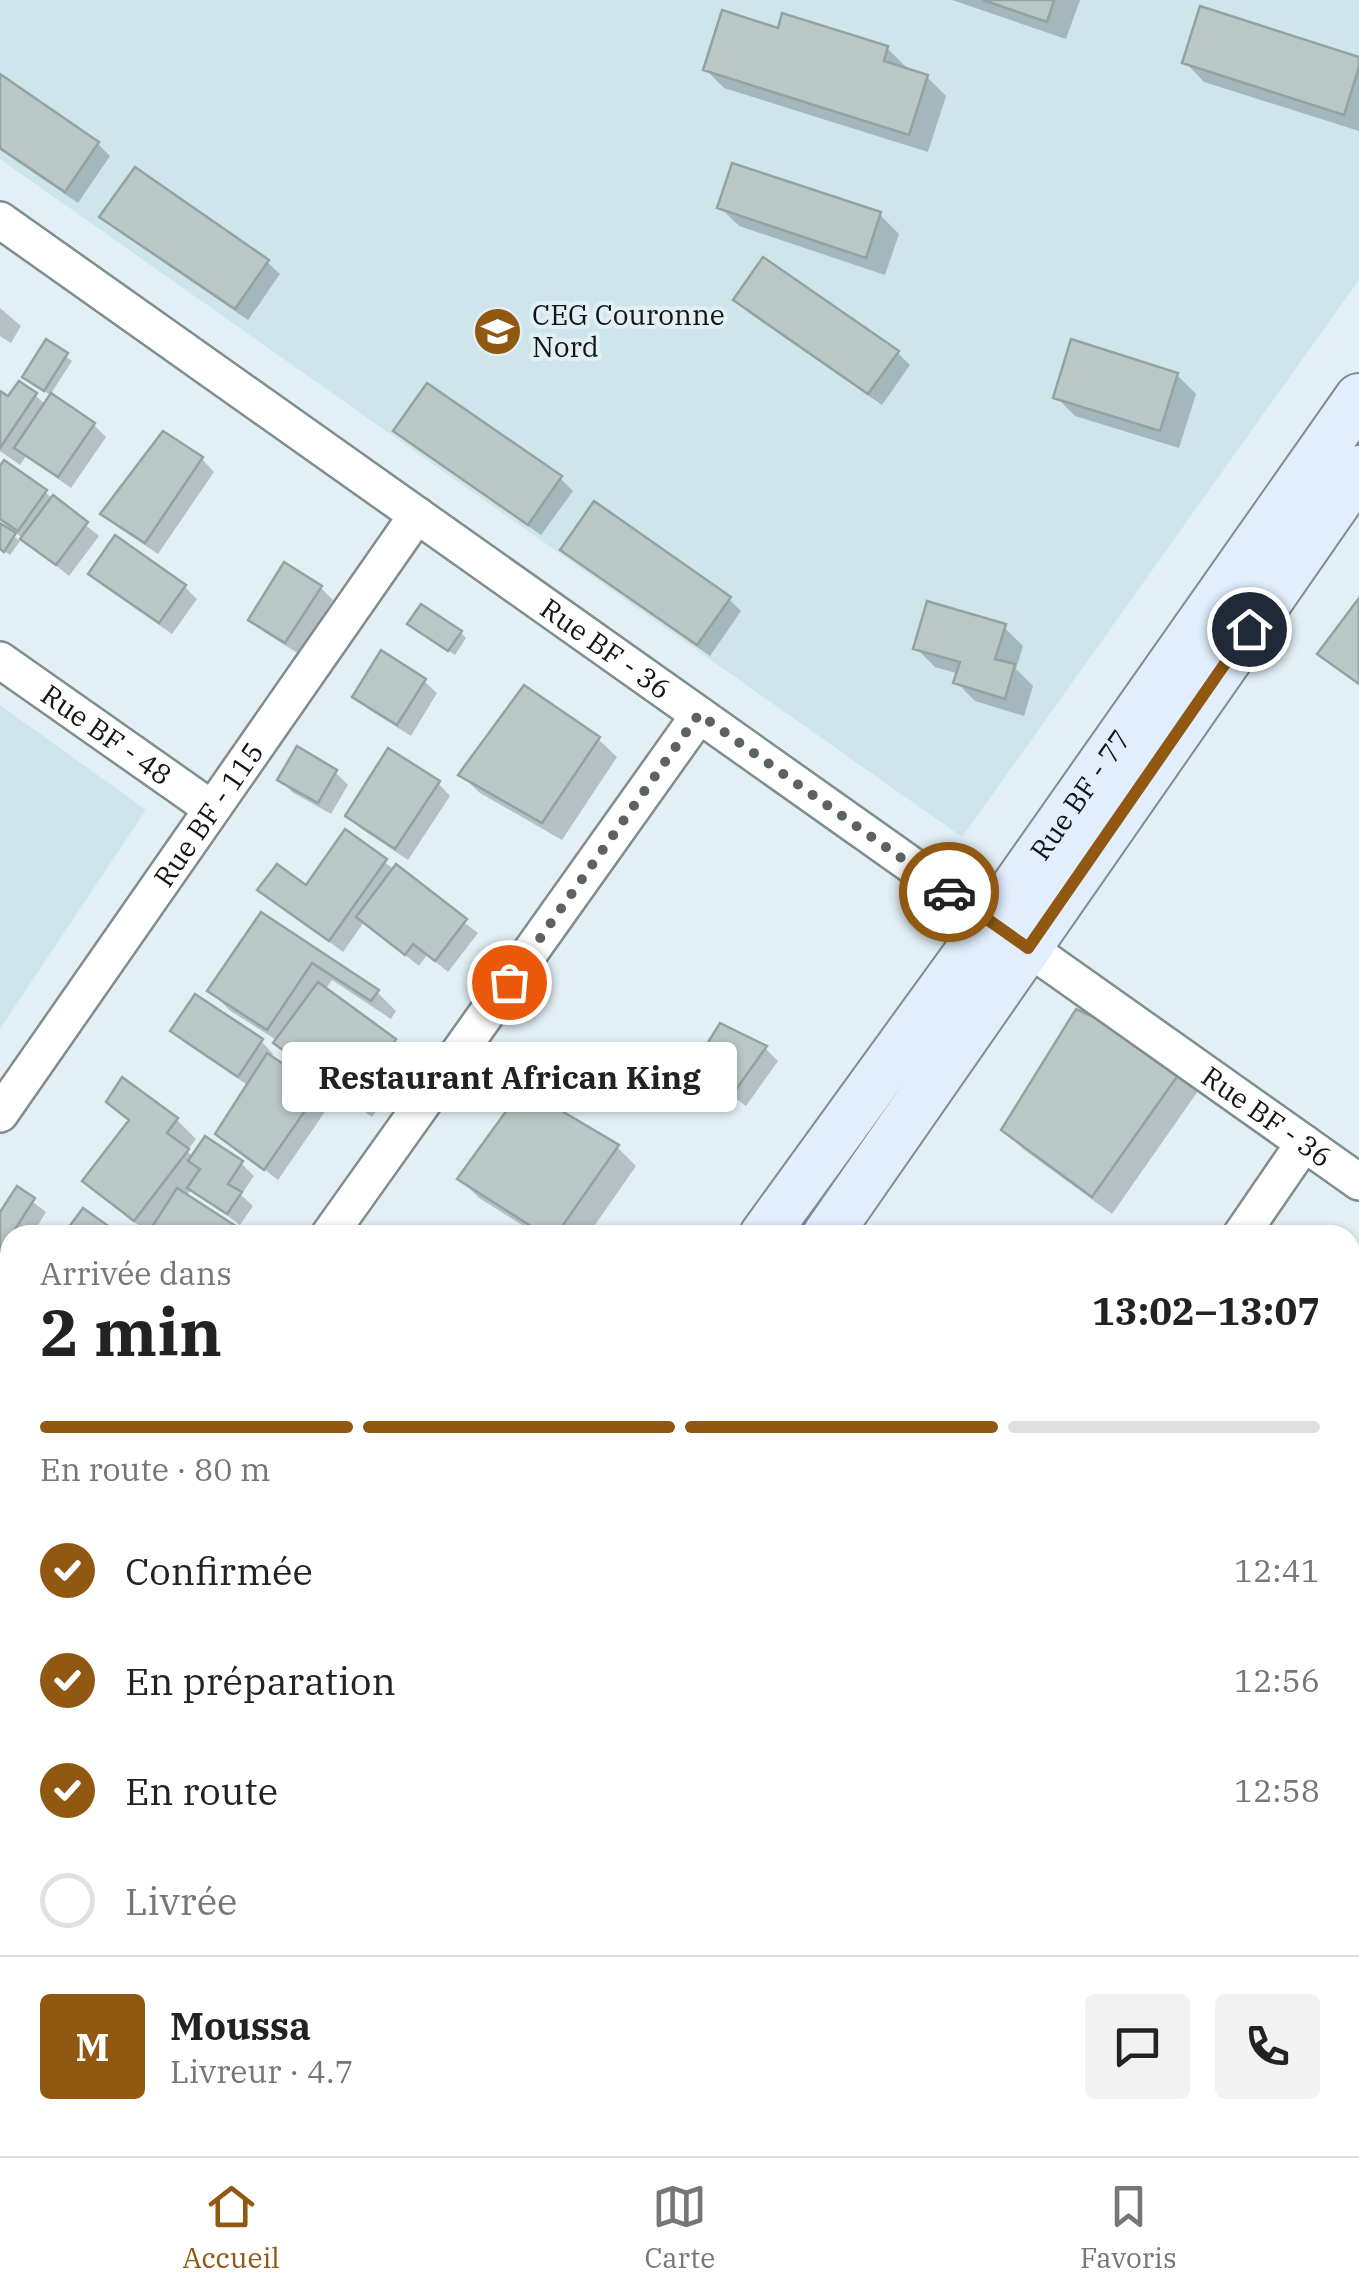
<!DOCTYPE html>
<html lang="fr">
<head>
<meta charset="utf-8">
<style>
  body { margin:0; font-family:"IBM Plex Serif",serif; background:#f2f2f2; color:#222; height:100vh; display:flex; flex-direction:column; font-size:38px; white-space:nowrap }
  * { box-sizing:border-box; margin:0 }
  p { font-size:32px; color:#767676 }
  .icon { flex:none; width:55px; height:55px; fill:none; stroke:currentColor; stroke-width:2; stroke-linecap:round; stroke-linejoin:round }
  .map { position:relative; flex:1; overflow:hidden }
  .drawer { position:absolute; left:0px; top:1225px; width:1360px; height:932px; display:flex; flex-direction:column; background:#fff; border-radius:30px 30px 0 0; box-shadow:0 2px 8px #0004 }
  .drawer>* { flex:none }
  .pin { position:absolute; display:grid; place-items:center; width:85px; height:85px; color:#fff; margin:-42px; border:5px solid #fff; border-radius:50%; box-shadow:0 2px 10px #0007 }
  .courier { position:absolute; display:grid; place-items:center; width:100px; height:100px; margin:-50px; border:8px solid #905811; border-radius:50%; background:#fff; color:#222; box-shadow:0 2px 12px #0007 }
  .bubble { position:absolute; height:70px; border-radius:10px; background:#fff; box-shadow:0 2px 8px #0004; font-size:32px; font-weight:800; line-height:70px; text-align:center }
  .head em { font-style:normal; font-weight:800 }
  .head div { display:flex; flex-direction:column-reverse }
  .head { display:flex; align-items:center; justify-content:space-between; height:170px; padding:0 40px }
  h1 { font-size:65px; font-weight:800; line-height:75px }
  .bar { display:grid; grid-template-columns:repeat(4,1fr); gap:15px 10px; align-content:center; height:120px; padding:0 40px }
  .bar i { height:12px; border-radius:8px; background:#e0e0e0 }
  .bar .current { background:#905811 }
  .bar p { grid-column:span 4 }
  .line { display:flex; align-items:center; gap:25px; padding:0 40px; border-top:2px solid #e0e0e0 }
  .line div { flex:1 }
  .round { display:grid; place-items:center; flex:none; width:105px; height:105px; border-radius:10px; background:#f2f2f2 }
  ol { padding:0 40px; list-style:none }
  li { display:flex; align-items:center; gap:30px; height:110px }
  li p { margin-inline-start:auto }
  li .icon { padding:10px; border-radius:50%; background:#905811; color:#fff; stroke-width:4 }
  li:last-child { color:#767676 }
  li i { width:55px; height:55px; border:5px solid #e0e0e0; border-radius:50% }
  .tab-bar { display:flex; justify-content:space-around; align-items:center; height:140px; border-top:2px solid #e0e0e0; background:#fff; font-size:28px; color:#767676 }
  .tab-bar a { display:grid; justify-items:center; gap:5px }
  .tab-bar .current { color:#905811 }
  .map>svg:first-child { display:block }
</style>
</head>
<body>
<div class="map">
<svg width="1359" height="2156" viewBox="0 0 1359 2156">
  <rect width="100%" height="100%" fill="#e2f0f5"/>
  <!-- built -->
  <path fill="#cee5ec" d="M0,0H1359V280L962,837L0,159Z
    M0,705L146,810L0,1029Z"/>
  <!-- shadow -->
  <path fill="#0003" d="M952,0H1080L1066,39Z
    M780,31L887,48L906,67L905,70L927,77L946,96L928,152L724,88L705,69Z
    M1359,59V131L1204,82L1185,62Z
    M0,77L98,144L110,156L78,203L0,150Z
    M720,207L880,215L899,234L885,275L739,226Z
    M103,216L267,262L280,274L248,320L115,229Z
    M736,300L897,352L910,365L882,405L749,313Z
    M0,308L21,326L11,343L0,336Z
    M47,343L72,361L50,395L30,382Z
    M1177,375L1196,394L1179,448L1075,416L1056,397Z
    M0,394L9,400L35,395L46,405L94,425L106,437L71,488L26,456L20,465L0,451Z
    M396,431L560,478L573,491L541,535L409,443Z
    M164,435L202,459L214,472L158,554L116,526L104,514Z
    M0,470L45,492L99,536L69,576L0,520Z
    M0,526L20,541L10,555L0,548Z
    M564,550L729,599L741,611L710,656L576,562Z
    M91,574L184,586L197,599L172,634L103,586Z
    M321,588L333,600L299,654L264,632L252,619Z
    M1004,627L1023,646L1016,669L1033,686L1024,716L975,701L956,682L959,674L935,667L916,648Z
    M416,629L460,632L466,638L455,655Z
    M424,681L437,693L411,736L368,709L355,697Z
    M598,739L617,757L562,840L480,793L461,775Z
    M335,772L348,785L331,814L292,792L280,780Z
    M438,783L450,796L408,860L360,828L348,816Z
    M346,833L478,933L448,972L427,955L419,966L364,922L343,952L261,890L306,888Z
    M261,915L377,992L396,1011L391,1019L332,980L325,990L395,1041L414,1060L372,1117L295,1062L278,1041L229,1010L211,991Z
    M1077,1012L1205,1081L1112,1214L1023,1149L1004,1130Z
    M721,1026L766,1049L778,1061L746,1106L695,1068Z
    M173,1031L261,1041L273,1054L270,1058L318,1091L331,1103L278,1180L218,1133L249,1086L185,1043Z
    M123,1081L177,1120L196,1139L187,1151L193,1157L241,1163L254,1176L241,1195L253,1206L240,1225L192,1189L185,1197L244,1235H150L85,1181L130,1122L109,1101Z
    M617,1147L636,1166L588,1235H538L479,1198L460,1179Z
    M17,1190L46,1212L32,1235H10V1269L3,1280L0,1278V1217Z
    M1350,1258L1359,1264V1285L1354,1281L1350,1284Z
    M1350,1332L1359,1338V1398L1350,1392Z
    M0,1421L8,1429L0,1440Z
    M1350,1802L1359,1809V1833L1350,1847Z
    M1350,2086L1359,2092V2156H1294L1282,2148H1350Z
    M375,2148H466L478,2156H387Z
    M495,2148H637L638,2149L633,2156H507Z
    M857,2148H924L935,2156H866Z
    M1173,2148H1255L1266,2156H1167Z"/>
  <!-- building -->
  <path fill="#b9c8c6" stroke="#94a2a1" stroke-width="2.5" d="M983,0H1054L1047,22Z
    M1200,6L1359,57V67L1344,115L1182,63Z
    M722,10L778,28L782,13L888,46L884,61L928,75L909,135L703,70Z
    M0,74L99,142L65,192L0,148Z
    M732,163L881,212L866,258L717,208Z
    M135,167L269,260L235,309L99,217Z
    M763,257L899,351L868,394L733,300Z
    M46,339L68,353L44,391L22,377Z
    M1071,339L1178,373L1160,431L1053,398Z
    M19,381L37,393L0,448V391L8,396Z
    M427,383L562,476L528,525L393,431Z
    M51,393L95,423L58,477L14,448Z
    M163,431L203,457L145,543L100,514Z
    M4,460L47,490L18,531L0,519V466Z
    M53,495L88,522L56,565L20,539Z
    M594,501L731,597L697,645L560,550Z
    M0,523L16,533L4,552L0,549Z
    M115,535L186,585L159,623L88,574Z
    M284,562L322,586L285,643L248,620Z
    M1359,598V684L1317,654Z
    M927,601L1006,624L995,659L1015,664L1005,699L953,683L960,662L913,649Z
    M421,604L462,631L448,651L407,624Z
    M381,650L426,679L397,725L352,697Z
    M524,685L600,737L542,823L458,775Z
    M297,746L337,770L318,803L277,780Z
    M388,748L440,781L395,849L345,816Z
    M345,829L387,859L329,941L257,890L277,864L306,885Z
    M396,864L467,919L435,961L413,944L405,955L356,917Z
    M261,912L379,990L371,1001L312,963L267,1030L207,991Z
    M318,982L396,1039L352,1099L273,1043Z
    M195,994L263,1039L238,1077L170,1031Z
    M1076,1009L1188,1061L1092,1197L1001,1130Z
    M720,1023L767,1046L732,1095L692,1068Z
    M267,1053L320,1089L264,1170L215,1134Z
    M122,1077L178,1118L167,1133L189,1149L134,1221L82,1181L129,1120L106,1102Z
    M523,1088L619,1145L556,1235H545L457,1179Z
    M205,1136L243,1161L228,1184L242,1192L227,1214L187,1188L200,1169L188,1161Z
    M17,1186L35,1198L0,1253V1212Z
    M177,1188L245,1232L243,1235H158L150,1230Z
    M83,1208L121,1235H63Z
    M0,1305L10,1312V1393L5,1400L0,1396Z
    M1350,1329L1359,1335V1380L1352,1391Z
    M1350,1413L1359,1419V1467L1350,1461Z
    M1353,1734L1359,1737V1796L1350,1790V1738Z
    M1350,1869L1359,1874V1943L1350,1938Z
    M0,1912L10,1919V1955L0,1948Z
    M1350,2083L1359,2089V2113L1350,2125Z
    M10,2132V2148H43L55,2156H0V2146Z
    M416,2148H470L482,2156H410Z
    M497,2148H538L532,2156H508Z
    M557,2148H618L613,2156H552Z
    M855,2148H928L938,2155L866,2156Z
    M1170,2148H1220L1214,2156H1164Z
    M1236,2148H1259L1270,2156H1231Z
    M1287,2148H1333L1326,2156H1300Z"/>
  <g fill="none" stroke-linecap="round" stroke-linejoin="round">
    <defs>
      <g id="street">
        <path id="s1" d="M0,220L1359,1182"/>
        <path id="s2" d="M0,660L212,809"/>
        <path id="s3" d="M0,1114L417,515"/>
        <path d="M329,1235L699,715"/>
        <path d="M1241,1235L1304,1143"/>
        <path d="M1350,1604L1359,1611"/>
        <path d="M0,1615L10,1622"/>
        <path d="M0,1702L10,1687"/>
        <path d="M1350,2013L1359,2020"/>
        <path d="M749,2148L761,2156"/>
        <path d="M1005,2156L1011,2148"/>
      </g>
      <g id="secondary">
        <path id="s4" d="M764,1235L991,922L1359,398"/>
        <path d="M827,1235L1359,470"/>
        <path d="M0,2072L10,2079"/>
        <path d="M106,2148L118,2156"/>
        <path d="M181,2156L187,2148"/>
      </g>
    </defs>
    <!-- street casing -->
    <use href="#street" stroke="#7f8c90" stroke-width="40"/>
    <!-- secondary casing -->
    <use href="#secondary" stroke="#7f8c90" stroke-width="52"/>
    <!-- street -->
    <use href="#street" stroke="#fff" stroke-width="35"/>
    <!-- secondary -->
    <use href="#secondary" stroke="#e0eefe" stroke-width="48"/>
  </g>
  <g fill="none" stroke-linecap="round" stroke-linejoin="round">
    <!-- done -->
    <path stroke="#5a6265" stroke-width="10" stroke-dasharray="0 18" d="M509,982L699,714L949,892"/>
    <!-- route -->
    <path stroke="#905811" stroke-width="12" d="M949,892L1028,948L1249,629"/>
  </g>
  <!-- icons -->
  <defs>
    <symbol id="school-disc" viewBox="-11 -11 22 22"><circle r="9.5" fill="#905811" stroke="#e2f0f5"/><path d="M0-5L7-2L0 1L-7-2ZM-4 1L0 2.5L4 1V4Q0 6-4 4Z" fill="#fff"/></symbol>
  </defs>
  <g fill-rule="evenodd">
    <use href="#school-disc" x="470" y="304" width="55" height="55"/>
  </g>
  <g text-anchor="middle" stroke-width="8" stroke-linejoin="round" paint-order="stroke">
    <!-- poi labels -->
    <g font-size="28" fill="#101517" stroke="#e2f0f5" text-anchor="start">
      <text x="532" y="325">CEG Couronne<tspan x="532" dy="32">Nord</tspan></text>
    </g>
    <!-- street labels -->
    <g font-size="28" fill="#101517" stroke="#e2f0f5">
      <text dy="10" stroke="none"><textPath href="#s1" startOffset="742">Rue BF - 36</textPath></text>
      <text dy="10" stroke="none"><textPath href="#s2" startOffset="130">Rue BF - 48</textPath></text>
      <text dy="10" stroke="none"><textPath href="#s4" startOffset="542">Rue BF - 77</textPath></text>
      <text dy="10" stroke="none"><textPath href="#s3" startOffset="365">Rue BF - 115</textPath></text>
      <text dy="10" stroke="none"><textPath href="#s1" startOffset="1552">Rue BF - 36</textPath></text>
    </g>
  </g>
</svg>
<div class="pin" style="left:509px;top:982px;background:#ea580c"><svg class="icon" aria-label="bag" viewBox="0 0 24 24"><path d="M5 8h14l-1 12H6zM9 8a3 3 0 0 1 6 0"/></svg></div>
<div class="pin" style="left:1249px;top:629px;background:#1f2937"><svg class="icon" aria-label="home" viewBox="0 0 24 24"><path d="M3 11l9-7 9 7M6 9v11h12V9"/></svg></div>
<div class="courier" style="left:949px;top:892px"><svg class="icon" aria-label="car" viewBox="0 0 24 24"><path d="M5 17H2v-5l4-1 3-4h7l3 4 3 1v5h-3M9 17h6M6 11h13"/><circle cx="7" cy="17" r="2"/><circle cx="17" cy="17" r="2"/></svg></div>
<div class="bubble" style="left:282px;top:1042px;width:455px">Restaurant African King</div>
<section class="drawer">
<div class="head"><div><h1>2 min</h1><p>Arrivée dans</p></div><em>13:02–13:07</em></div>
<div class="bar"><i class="current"></i><i class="current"></i><i class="current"></i><i></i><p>En route · 80 m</p></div>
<ol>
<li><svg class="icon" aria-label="check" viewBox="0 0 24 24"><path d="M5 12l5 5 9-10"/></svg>Confirmée<p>12:41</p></li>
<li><svg class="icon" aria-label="check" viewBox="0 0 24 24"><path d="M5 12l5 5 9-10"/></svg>En préparation<p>12:56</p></li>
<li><svg class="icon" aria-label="check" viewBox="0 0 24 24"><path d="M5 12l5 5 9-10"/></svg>En route<p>12:58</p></li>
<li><i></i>Livrée</li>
</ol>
<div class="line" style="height:180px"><b class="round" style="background:#905811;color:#fff">M</b><div><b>Moussa</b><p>Livreur · 4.7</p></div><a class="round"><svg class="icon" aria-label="chat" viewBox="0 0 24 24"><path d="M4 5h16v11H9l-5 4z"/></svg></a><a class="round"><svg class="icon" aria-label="phone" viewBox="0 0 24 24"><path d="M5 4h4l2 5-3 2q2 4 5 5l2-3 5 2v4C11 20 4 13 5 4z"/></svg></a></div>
</section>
</div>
<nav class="tab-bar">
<a class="current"><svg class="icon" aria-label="home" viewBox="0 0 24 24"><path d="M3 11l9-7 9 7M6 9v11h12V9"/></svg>Accueil</a>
<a><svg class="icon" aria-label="map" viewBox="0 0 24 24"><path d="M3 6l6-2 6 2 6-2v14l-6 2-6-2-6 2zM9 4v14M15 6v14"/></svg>Carte</a>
<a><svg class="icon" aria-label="saved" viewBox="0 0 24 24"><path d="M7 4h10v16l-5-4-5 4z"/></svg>Favoris</a>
</nav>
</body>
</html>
